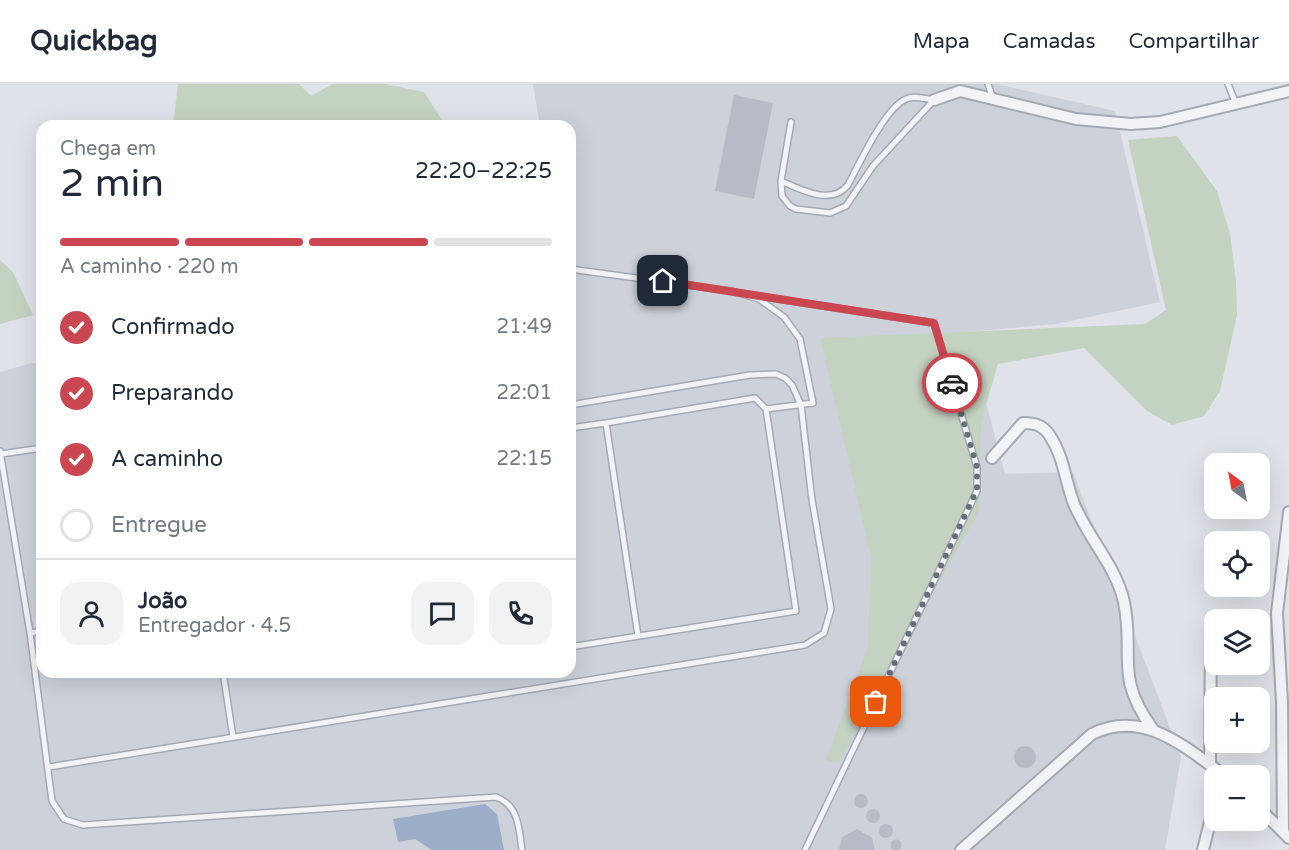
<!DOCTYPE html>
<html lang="pt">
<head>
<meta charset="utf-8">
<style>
  body { margin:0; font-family:"Varela Round",sans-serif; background:#f2f2f3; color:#1f2937; height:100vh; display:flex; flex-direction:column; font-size:22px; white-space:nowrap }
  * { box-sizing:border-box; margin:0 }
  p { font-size:20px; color:#747a83 }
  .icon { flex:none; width:33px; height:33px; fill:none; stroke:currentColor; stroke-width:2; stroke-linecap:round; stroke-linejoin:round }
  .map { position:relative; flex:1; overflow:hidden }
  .side { position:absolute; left:36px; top:36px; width:540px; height:558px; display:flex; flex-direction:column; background:#fff; border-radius:18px; box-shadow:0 6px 24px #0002 }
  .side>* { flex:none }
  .needle { width:39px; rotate:328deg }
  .fabs { position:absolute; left:1204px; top:369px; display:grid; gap:12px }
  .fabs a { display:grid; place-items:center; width:66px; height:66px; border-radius:12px; background:#fff; box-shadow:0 6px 24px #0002; font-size:30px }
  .pin { position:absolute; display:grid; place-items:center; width:51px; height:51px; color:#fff; margin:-26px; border-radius:12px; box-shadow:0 3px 9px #0006 }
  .courier { position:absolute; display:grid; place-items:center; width:60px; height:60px; margin:-30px; border:4px solid #ca4751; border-radius:50%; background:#fff; color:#222; box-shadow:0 2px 8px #0007 }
  .head em { font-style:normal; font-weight:600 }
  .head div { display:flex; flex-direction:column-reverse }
  .head { display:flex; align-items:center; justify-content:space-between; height:102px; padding:0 24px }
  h1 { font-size:39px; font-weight:600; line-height:45px }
  .bar { display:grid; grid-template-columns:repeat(4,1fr); gap:9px 6px; align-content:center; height:72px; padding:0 24px }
  .bar i { height:8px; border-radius:4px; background:#e0e1e3 }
  .bar .current { background:#ca4751 }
  .bar p { grid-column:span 4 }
  .line { display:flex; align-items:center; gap:15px; padding:0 24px; border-top:2px solid #e0e1e3 }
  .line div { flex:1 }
  .round { display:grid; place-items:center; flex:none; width:63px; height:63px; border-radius:18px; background:#f2f2f3 }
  ol { padding:0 24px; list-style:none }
  li { display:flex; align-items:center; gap:18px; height:66px }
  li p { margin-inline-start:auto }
  li .icon { padding:6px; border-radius:50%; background:#ca4751; color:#fff; stroke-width:4 }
  li:last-child { color:#747a83 }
  li i { width:33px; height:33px; border:3px solid #e0e1e3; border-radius:50% }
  header { display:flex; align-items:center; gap:36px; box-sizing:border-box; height:84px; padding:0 30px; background:#fff; border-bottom:2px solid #e0e1e3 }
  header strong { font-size:28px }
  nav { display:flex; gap:33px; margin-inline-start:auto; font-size:21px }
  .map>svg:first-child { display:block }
</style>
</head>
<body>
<header>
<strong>Quickbag</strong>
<nav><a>Mapa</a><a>Camadas</a><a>Compartilhar</a></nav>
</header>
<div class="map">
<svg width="1289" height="766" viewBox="0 0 1289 766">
  <rect width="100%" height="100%" fill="#dfe2e8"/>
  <!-- built -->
  <path fill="#cdd1da" d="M533,0H996L1115,27L1160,218L1056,240L967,248L1005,390L1073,388L1181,673L1165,766H0V288L32,279H42V588H570V42H540Z"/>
  <!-- green -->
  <path fill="#c4d2c1" d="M178,0H299L311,12L333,0H385L424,8L446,42H173Z
    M1177,52L1217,107L1230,150L1236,197L1237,231L1220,307L1204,332L1172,341L1147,327L1084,264L998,280L981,338L979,427L839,679L826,676L868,563L871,473L820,254L1145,240L1166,226L1128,56Z
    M0,176L13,188L33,231L0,240Z"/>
  <!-- water -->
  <path fill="#9badc7" d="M485,720L497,730L504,766H432L415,755L398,758L393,735Z"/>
  <!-- building -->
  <path fill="#b7bbc5" d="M734,11L773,19L754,115L715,107Z
    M1014 673a11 11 0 1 1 22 0a11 11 0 1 1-22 0Z
    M854 717a7 7 0 1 1 14 0a7 7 0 1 1-14 0Z
    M866 732a7 7 0 1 1 14 0a7 7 0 1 1-14 0Z
    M879 747a7 7 0 1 1 14 0a7 7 0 1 1-14 0Z
    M857,745L872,754L875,766H839L842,753Z
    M890.5 761a5.5 5.5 0 1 1 11 0a5.5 5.5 0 1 1-11 0Z"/>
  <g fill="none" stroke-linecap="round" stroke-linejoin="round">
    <defs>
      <path id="service" d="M988,0L993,15
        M1228,0L1236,20
        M791,38L781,97L782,112L790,122L796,125L830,129L846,122L873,82L934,16
        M781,97C801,106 832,122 848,101C859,80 885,24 906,15C914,11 925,15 934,16
        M570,185L732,207L759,215L784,233L800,255L813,319L766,325L755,314L606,339L638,552
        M751,211L934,239L977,383V407L805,766
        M570,344L606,339
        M0,367L30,549L52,717L64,735L83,741L496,713C519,721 519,745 522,766
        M1,370L42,364
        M30,549L42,547
        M570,563L796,527L766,325
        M223,588L233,653
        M49,683L805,561L824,549L831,525L812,416L801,321L792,301L785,294L776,290L750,291L570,321"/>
      <path id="minor" d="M934,16L960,7L1076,35L1131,40L1160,38L1289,7
        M992,374L1023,339C1035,339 1043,341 1050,352C1064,373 1065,397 1074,420C1088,454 1116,482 1124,518C1135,572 1114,591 1152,644
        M1210,681L1211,543
        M1260,725L1289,754
        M1283,747L1282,618L1277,529L1289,428
        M961,766L1092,650C1143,625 1184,662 1225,692
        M1203,766L1215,718"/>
    </defs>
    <!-- service casing -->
    <use href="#service" stroke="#a4a9b2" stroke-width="8"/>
    <!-- minor casing -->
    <use href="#minor" stroke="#a4a9b2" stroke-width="14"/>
    <!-- service -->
    <use href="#service" stroke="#f2f3f7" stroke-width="5"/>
    <!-- minor -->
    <use href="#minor" stroke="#f2f3f7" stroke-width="10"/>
  </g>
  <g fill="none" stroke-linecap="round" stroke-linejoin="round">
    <!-- done -->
    <path stroke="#686e7a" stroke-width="6" stroke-dasharray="0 10.8" d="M876,618L977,406V383L952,299"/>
    <!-- route -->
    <path stroke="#ca4751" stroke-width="8" d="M663,197L934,239L952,299"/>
  </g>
</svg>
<div class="fabs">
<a><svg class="needle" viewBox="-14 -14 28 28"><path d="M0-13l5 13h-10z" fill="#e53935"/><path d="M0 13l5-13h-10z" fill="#747a83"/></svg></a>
<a><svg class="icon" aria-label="locate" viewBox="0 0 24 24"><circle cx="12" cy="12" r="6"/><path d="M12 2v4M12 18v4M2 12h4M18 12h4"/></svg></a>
<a><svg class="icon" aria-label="layers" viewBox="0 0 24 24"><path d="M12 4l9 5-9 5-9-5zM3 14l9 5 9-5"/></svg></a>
<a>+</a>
<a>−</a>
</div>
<div class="pin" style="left:876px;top:618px;background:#ea580c"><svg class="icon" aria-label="bag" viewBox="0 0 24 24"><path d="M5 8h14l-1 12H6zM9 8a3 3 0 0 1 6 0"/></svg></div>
<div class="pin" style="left:663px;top:197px;background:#1f2937"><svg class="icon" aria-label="home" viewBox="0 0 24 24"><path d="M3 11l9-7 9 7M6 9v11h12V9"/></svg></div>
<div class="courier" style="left:952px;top:299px"><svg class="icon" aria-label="car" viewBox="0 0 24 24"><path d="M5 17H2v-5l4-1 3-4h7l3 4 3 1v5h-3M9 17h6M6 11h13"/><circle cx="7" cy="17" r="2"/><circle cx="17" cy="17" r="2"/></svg></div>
<section class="side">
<div class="head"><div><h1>2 min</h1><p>Chega em</p></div><em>22:20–22:25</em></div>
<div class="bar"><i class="current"></i><i class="current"></i><i class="current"></i><i></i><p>A caminho · 220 m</p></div>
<ol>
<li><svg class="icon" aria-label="check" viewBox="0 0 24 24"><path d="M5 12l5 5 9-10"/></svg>Confirmado<p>21:49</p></li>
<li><svg class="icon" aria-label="check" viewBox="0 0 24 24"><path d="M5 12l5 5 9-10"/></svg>Preparando<p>22:01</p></li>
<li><svg class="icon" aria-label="check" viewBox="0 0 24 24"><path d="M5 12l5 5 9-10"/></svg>A caminho<p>22:15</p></li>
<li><i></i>Entregue</li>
</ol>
<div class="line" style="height:108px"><a class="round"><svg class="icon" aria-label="person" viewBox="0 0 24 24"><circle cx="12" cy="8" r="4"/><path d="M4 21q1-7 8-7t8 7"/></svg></a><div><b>João</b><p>Entregador · 4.5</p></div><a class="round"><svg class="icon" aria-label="chat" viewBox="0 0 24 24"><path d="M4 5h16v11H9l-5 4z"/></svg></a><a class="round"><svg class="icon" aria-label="phone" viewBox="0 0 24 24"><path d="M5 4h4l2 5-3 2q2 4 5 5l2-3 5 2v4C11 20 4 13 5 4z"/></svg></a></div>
</section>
</div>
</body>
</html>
